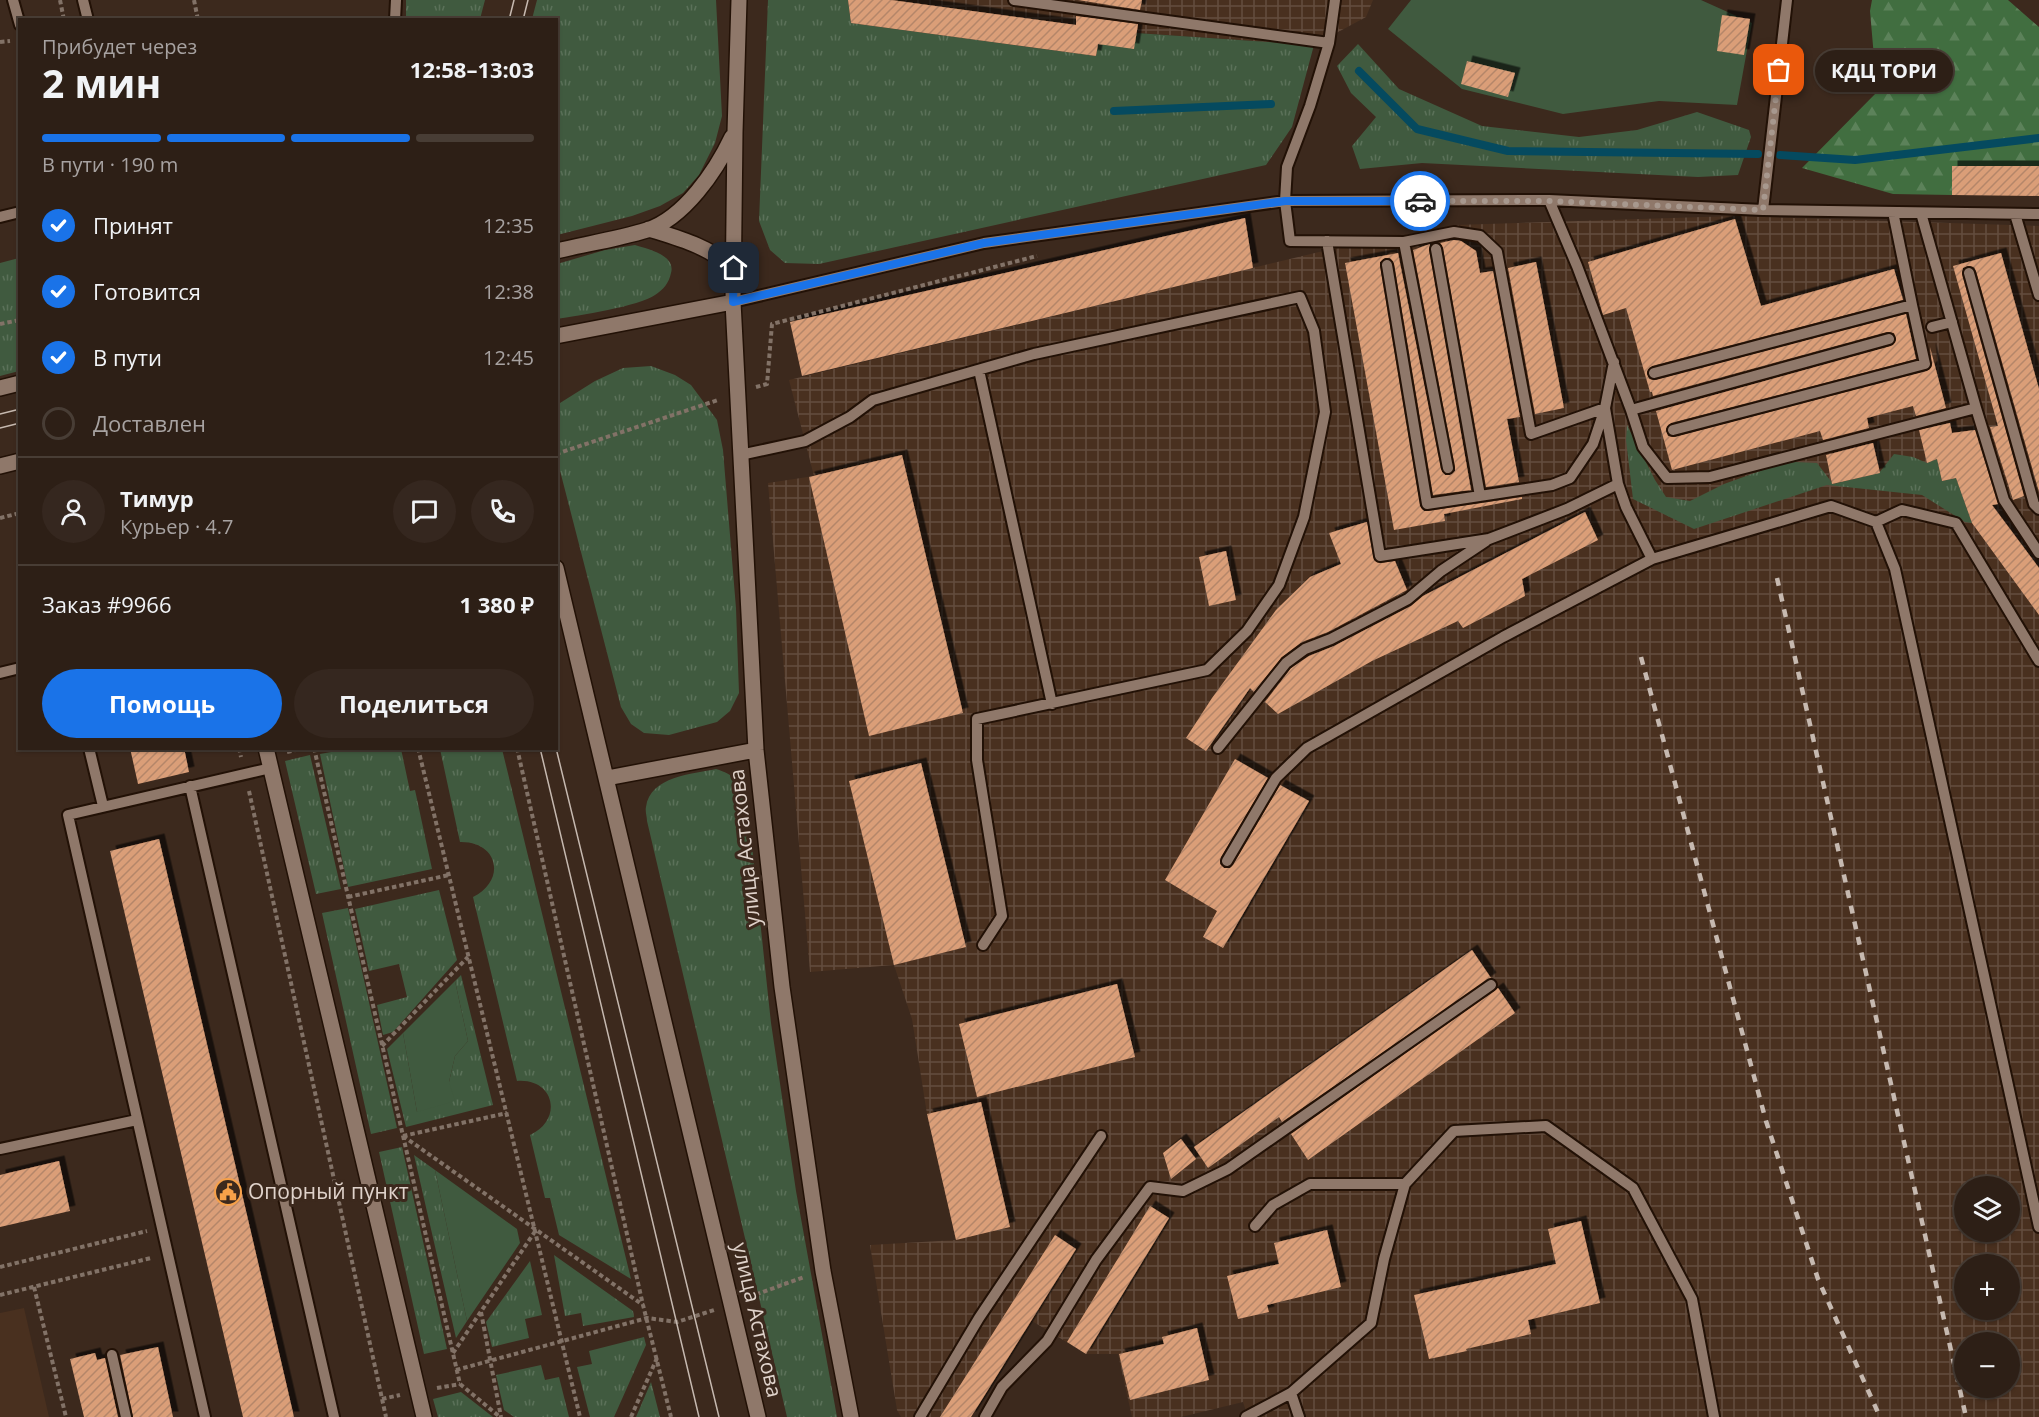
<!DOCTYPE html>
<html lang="ru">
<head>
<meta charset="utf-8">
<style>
  body { margin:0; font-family:"Open Sans",sans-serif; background:#35271f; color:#f1f3f6; height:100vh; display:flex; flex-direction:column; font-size:22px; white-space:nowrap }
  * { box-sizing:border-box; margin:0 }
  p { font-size:20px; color:#a7a2a1 }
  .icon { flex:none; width:33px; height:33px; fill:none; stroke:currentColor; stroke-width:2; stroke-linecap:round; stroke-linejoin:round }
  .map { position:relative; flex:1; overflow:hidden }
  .side { position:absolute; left:18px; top:18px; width:540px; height:732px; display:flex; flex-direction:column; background:#2d1f16; border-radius:0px; box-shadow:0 2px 4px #0004,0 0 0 2px #483d35 }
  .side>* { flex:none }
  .buttons { position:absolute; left:1954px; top:1176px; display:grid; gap:12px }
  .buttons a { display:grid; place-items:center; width:66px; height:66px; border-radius:50%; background:#2d1f16; box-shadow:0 2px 4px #0004,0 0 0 2px #483d35; font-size:30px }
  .pin { position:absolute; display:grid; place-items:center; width:51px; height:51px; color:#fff; margin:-26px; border-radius:12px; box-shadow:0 3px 9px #0006 }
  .courier { position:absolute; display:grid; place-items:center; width:60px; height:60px; margin:-30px; border:4px solid #1a73e8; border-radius:50%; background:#fff; color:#222; box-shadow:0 2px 8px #0007 }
  .bubble { position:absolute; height:42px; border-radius:21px; background:#2d1f16; box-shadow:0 2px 4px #0004,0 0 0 2px #483d35; font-size:20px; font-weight:700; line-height:42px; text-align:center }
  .overview em { font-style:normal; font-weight:700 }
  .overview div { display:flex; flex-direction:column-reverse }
  .overview { display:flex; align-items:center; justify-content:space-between; height:102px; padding:0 24px }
  h1 { font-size:39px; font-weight:700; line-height:45px }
  .bar { display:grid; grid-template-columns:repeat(4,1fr); gap:9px 6px; align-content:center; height:72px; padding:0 24px }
  .bar i { height:8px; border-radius:4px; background:#483d35 }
  .bar .active { background:#1a73e8 }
  .bar p { grid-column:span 4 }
  .line { display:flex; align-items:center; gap:15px; padding:0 24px; border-top:2px solid #483d35 }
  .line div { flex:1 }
  .round { display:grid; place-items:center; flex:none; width:63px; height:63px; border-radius:32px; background:#35271f }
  ol { padding:0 24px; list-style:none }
  li { display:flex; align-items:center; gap:18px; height:66px }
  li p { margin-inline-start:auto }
  li .icon { padding:6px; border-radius:50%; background:#1a73e8; color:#fff; stroke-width:4 }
  li:last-child { color:#a7a2a1 }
  li i { width:33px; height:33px; border:3px solid #483d35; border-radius:50% }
  .button { display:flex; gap:12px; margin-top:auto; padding:12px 24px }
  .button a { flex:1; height:69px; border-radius:36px; background:#1a73e8; color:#fff; font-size:24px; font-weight:700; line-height:69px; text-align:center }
  .button a+a { background:#35271f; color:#f1f3f6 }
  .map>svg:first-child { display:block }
</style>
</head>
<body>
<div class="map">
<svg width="2039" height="1417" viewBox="0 0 2039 1417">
  <defs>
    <pattern id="industrial-grid" width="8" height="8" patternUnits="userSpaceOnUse" patternTransform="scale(1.5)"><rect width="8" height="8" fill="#49301f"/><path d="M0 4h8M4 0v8" fill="none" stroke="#634d3e"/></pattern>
    <pattern id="grass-tufts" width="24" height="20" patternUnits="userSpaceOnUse" patternTransform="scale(1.5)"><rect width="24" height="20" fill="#405a3f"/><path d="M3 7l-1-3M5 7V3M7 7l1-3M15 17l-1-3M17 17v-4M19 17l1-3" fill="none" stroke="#5b7159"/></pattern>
    <pattern id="forest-firs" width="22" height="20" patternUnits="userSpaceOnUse" patternTransform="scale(1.5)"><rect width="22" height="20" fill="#416e40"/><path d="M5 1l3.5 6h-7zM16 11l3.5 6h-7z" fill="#5c825a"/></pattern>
    <pattern id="building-hatch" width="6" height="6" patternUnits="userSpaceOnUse" patternTransform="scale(1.5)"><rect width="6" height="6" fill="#da9e78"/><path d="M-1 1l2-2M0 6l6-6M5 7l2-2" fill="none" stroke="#b48669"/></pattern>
    <filter id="shadow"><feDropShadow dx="5.5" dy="-5.5" stdDeviation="0" flood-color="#0009"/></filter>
  </defs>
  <rect width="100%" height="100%" fill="#3c291d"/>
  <!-- built -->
  <path fill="#49301f" d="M24,1308L49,1417H0V1313Z"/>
  <!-- industrial -->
  <path fill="url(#industrial-grid)" fill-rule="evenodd" d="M848,0H1373L1366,17L1314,45L1137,33L1134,49L1098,44L1096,56L851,23Z
    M1734,216L2039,226V1417H1248L1243,1402L1181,1417H1132L1118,1354H1086L1032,1321L971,1417H901L897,1410L870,1245L956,1240L927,1114L912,1019L894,965L810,972L768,483L814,476L789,380L1319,252L1456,225ZM1965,1186H2010V1232H1965ZM1965,1264H2010V1310H1965ZM1965,1342H2010V1388H1965Z"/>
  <!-- grass -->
  <path fill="url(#grass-tufts)" d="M406,0H485L480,19L406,20Z
    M537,0H716L722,116L715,143L699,175L683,193L660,206L632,216L557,235L556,20L532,19Z
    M768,0H848L851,23L1096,56L1098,44L1136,33L1314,45L1292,127L1266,165L819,264L785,263L770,250L759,221Z
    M1358,44L1399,89L1482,126L1579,137L1637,130L1697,112L1749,130L1751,137L1738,175L1698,177L1422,163L1360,169L1352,146L1376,117L1351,93L1337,66Z
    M635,245C648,249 676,255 671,273C669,283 663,290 655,295C640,306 577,316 557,319V264L605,250Z
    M19,258V371L0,376V263Z
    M651,366L675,375L691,385L717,420L723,450L736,608L739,693L730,711L717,722L669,735L644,733L631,724L621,707L557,459V413L560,403L595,381L623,368Z
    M1627,425L1655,480L1666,497L1690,501L1724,484L1774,466L1795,462L1817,463L1833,484L1879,473L1894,454L1913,457L1927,463L1937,459L1942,481L1956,478L1972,523L1965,522L1922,495L1827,485L1694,529L1633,499L1626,440Z
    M348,749H401L410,791L415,790L432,869L348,887L320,754Z
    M440,749H502L631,1279L559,1235L550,1198H545L530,1135C564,1119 554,1078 517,1081L473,897C507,880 498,841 460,842Z
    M310,755L341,889L316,894L285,761Z
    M716,769C734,775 739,780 747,798L771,1023L796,1191L837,1417H787L647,821C647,817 645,811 646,807C650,776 693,774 716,769Z
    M439,890L457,960L393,1032L383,1035L377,1005L407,997L399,964L369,971L355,909Z
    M348,908L397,1128L371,1134L322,913Z
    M461,975L493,1105L406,1127L387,1049L403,1033L417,1112L449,1082L455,1056L468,1041L455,981Z
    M402,1147L447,1349L424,1354L379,1152Z
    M414,1155L435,1170L467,1321L456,1338Z
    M554,1255L633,1311L634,1317L583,1326L581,1313L565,1316Z
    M530,1261L542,1315L525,1319L529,1338L492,1347L486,1322Z
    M644,1337L646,1345L614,1417H590L577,1367L592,1364L589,1351Z
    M541,1365L545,1380L559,1377L569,1417H514L504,1410L496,1375Z
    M651,1382L660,1417H636Z
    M461,1392L493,1417H438L433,1399Z"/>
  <!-- forest -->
  <path fill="url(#forest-firs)" d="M1872,0H2008L2039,27V166H1952V195L1893,194L1802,168L1877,92L1870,11Z"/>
  <!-- green -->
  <path fill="#405a3f" d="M1411,0H1701L1752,23L1737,105L1659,101L1563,114L1462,89L1388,29Z
    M455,981L468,1041L455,1056L449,1082L455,1101L417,1112L403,1033Z
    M435,1170L517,1229L520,1243L467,1321Z"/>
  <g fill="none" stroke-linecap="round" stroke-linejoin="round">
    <!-- stream -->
    <path stroke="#054a5f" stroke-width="8" d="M1359,71L1417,129L1508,151L1758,154
      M1114,111L1271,104
      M1780,155L1855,160L2039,138"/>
  </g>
  <!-- building -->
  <path fill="url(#building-hatch)" filter="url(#shadow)" d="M848,0H891L1076,25V16L1138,24L1134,49L1098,44L1096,56L851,23Z
    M1078,0H1142L1140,10Z
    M1722,15L1750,19L1744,55L1717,51Z
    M1467,61L1515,73L1508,97L1461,84Z
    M1952,166H2039V196L1952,195Z
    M1245,218L1253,268L802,376L790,322Z
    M1735,219L1761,306L1894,269L1903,300L1652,366L1647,372L1649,379L1656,380L1906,314L1916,359L1671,423L1666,429L1668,436L1675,437L1927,371L1932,366L1930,347L1946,408L1916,416L1913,406L1867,418L1869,428L1823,440L1820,431L1672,470L1656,411L1891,346L1896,340L1894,333L1887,332L1653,396L1652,392H1650L1626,308L1603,315L1588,262Z
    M1454,240L1461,241L1476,251L1480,273L1493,271L1520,417L1507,419L1519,482L1486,487L1443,248L1440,243Z
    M1430,244L1429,250L1471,490L1433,495L1394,264L1390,258H1385L1380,262V266L1420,506L1424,511H1428L1522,497V499L1444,514L1445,521L1394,530L1345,263L1398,253L1441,469L1445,475H1450L1455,471V467L1413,250Z
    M2001,253L2039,389V492L1976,271L1974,267L1968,266L1963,268L1962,274L2024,496L2013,500L1990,427L1998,426L1953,266Z
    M1536,262L1564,408L1535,414L1508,268Z
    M1950,423L1952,433L1975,430L1998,504L1992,505L2039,568V615L1972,523L1956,478L1942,481L1937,459L1927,463L1919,430Z
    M1873,443L1880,473L1832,484L1826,455Z
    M902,455L963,713L869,736L809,477Z
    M1585,512L1598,540L1522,579L1525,596L1463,628L1458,621L1372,661L1278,714L1265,702L1291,668L1309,656L1334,646L1411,606L1423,596Z
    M1367,522L1374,560L1381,563L1395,561L1407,590L1328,632L1302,642L1282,657L1254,692L1250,688L1206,751L1186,738L1212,698L1276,610L1310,577L1341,564L1329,533Z
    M1226,551L1236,600L1209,606L1199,557Z
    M130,748H184L189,772L138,784Z
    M1235,759L1268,778L1221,857L1220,864L1224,868H1230L1233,865L1280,785L1309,801L1223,948L1203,937L1217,911L1165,880Z
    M921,763L966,947L894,965L849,781Z
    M159,839L264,1288L294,1417H243L110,851Z
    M1472,950L1491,978L1282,1122L1279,1117L1208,1168L1194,1147Z
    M1117,984L1135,1057L977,1097L959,1024Z
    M1498,988L1515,1013L1308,1160L1291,1134Z
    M981,1102L1010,1227L956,1240L927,1114Z
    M1181,1139L1196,1159L1171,1179L1163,1153Z
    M59,1161L70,1211L0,1227V1175Z
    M1150,1206L1169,1218L1086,1354L1067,1342Z
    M1581,1221L1600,1303L1528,1320L1531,1334L1466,1349L1467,1351L1429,1359L1414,1295L1556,1264L1548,1229Z
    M1327,1230L1341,1287L1267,1305L1269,1312L1238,1319L1227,1276L1279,1264L1274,1243Z
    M1055,1235L1076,1249L971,1417H940Z
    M1197,1328L1209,1380L1130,1400L1119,1354L1164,1344L1162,1337Z
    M158,1347L173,1417H133L120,1355Z
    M95,1353L97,1360L105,1358L118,1417H84L70,1359Z"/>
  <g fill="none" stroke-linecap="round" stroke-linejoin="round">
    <defs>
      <path id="service" d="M13,0L20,25
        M83,0L88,20
        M1014,0L1329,43
        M1335,0L1329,43L1310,106L1287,167L1285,201L1290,241L1404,242L1454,232L1480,236L1497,252L1531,434L1605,408L1614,362
        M395,20L396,0
        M1549,200L1577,266L1631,410L1889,339
        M1763,210L1787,0
        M1893,212L1912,305
        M2015,214L2039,295
        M0,217L20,212
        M1327,241L1380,556L1489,539L1567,509L1618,484L1605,408
        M1404,242L1448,468
        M1436,249L1480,496
        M1387,265L1427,504L1552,485L1570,478L1593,444L1604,411
        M1969,273L2034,504L2039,509
        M733,302L984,243L1285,201L1549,200L1763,210L2039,214
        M1932,327L1952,322
        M979,370L1052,704
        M1654,373L1912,305L1925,364L1673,430
        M1976,408L2004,500L2039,553
        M1631,410L1643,447L1667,478L1710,477L1976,408L1921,213
        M740,455L805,441L850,417L873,400L1034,354L1300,297L1314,331L1325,412L1304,517L1279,585L1247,631L1207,670L977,719V760L1002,916L983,945
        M1618,484L1626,507L1652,559L1831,506L1876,522L1895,569L2039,1227
        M1876,522L1902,510L1956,523L2039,661
        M0,673L20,668
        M89,748L103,806
        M1218,748L1286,663L1305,649L1331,639L1408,599L1441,571L1486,541
        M190,786L334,1417
        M1227,861L1276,778L1307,748L1503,637L1652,559
        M0,1149L137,1120
        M1255,1226L1273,1205L1310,1184H1405
        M112,1355L126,1417
        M1291,1393L1299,1417
        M205,1417L68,815L271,768
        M920,1417L979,1318L1101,1136
        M985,1417L1002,1387L1047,1341L1096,1260L1150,1187L1183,1191L1228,1169L1491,985
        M1246,1417L1291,1393L1371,1323L1384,1259L1405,1184L1454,1131L1546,1126L1633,1188L1692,1299L1714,1417"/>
      <path id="tertiary" d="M266,748L424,1417"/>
      <path id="secondary" d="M739,0L735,132L733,302L756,750L782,987L823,1271L851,1417
        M649,229C681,239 708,246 734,269
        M556,251C586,244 618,239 647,230C684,218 716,171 732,137
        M556,336L733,302
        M0,388L20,383
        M0,466L20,461
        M556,568L758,1417
        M607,778L756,750"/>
    </defs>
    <!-- service casing -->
    <use href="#service" stroke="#221106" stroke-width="14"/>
    <!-- tertiary casing -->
    <use href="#tertiary" stroke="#221106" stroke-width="18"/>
    <!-- secondary casing -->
    <use href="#secondary" stroke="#221106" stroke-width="18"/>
    <!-- path -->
    <path stroke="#827267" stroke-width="4" stroke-dasharray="4.5 3" stroke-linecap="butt" d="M60,0L64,20
      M194,0L198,20
      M0,42L10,41
      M0,324L20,320
      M756,387L767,384L772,324L1037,256
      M556,454L718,400
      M0,518L20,513
      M239,748L241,757
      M314,748L460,1384L500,1417
      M418,748L580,1417
      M517,748L643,1305L671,1417
      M287,752L304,748
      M249,791L386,1417
      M348,897L449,875
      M382,1046L468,957
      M403,1136L643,1305
      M403,1136L507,1113
      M0,1267L147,1231
      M34,1287L66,1417
      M0,1295L151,1258
      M749,1297L804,1277
      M481,1312L501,1417
      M453,1353L536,1230
      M456,1370L647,1318L677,1322L714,1310
      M437,1388L460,1384
      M382,1399L400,1395
      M631,1417L657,1358"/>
    <!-- service -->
    <use href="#service" stroke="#8f786a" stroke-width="10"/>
    <!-- tertiary -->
    <use href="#tertiary" stroke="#8f786a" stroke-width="15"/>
    <!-- secondary -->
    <use href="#secondary" stroke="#8f786a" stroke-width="15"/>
    <!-- tram -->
    <path stroke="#c6b9b0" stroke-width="1.5" d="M509,20L514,0
      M523,20L528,0
      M0,414L20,409
      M0,428L20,423
      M540,748L699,1417
      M556,748L719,1417"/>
    <!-- rail -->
    <path stroke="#c6b9b0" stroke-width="4.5" stroke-dasharray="8 8" stroke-linecap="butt" d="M1777,578L1966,1417
      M1641,657L1766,1121L1818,1279L1880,1417"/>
  </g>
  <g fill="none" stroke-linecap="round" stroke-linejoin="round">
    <!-- done -->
    <path stroke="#a7988e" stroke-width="6" stroke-dasharray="0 10.8" d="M1420,201H1549L1763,210L1779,70"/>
    <!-- route -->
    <path stroke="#1a73e8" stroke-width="8" d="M734,268L733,302L984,243L1285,201H1420"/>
  </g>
  <!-- icons -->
  <defs>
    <symbol id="civic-ring" viewBox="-11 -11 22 22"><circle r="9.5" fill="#3c291d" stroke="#f7a149" stroke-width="1.5"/><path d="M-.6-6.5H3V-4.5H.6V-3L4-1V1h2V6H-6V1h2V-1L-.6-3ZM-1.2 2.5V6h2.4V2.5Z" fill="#f7a149"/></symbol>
  </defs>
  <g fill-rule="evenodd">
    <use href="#civic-ring" x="213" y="1177" width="30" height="30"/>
  </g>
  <g text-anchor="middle" stroke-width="6" stroke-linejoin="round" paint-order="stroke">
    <!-- street labels -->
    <g font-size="21" fill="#e0d3cb" stroke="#3c291d">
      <text transform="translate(745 848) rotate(-96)" y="7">улица Астахова</text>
      <text transform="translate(757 1320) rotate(77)" y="7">улица Астахова</text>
    </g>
    <!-- poi labels -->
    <g font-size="21" fill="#e0d3cb" stroke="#3c291d" text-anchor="start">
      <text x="248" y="1199">Опорный пункт</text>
    </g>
  </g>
</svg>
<div class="buttons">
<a><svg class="icon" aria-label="layers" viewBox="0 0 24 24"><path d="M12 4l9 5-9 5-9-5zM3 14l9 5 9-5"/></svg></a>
<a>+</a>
<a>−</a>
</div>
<div class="pin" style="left:1779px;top:70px;background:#ea580c"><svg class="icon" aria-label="bag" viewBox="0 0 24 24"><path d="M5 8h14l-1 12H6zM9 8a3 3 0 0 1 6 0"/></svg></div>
<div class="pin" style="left:734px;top:268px;background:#1f2937"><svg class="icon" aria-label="home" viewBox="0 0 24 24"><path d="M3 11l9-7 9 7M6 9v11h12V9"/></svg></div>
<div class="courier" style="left:1420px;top:201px"><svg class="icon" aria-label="car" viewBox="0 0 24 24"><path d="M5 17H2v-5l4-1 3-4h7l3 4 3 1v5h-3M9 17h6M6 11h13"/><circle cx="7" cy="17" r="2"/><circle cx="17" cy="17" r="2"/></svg></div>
<div class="bubble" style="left:1815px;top:50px;width:138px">КДЦ ТОРИ</div>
<section class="side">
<div class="overview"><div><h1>2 мин</h1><p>Прибудет через</p></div><em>12:58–13:03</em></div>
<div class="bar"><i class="active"></i><i class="active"></i><i class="active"></i><i></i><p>В пути · 190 m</p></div>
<ol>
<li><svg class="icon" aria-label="check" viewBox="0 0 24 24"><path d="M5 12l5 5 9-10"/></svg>Принят<p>12:35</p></li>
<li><svg class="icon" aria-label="check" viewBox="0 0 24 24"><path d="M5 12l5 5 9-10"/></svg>Готовится<p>12:38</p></li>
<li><svg class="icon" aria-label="check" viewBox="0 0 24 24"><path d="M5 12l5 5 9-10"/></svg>В пути<p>12:45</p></li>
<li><i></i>Доставлен</li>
</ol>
<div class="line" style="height:108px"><a class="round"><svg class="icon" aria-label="person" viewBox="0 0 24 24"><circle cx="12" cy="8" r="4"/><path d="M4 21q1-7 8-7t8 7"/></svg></a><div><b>Тимур</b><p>Курьер · 4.7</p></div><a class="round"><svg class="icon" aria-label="chat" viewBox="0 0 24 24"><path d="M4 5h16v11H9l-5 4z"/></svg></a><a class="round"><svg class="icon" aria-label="phone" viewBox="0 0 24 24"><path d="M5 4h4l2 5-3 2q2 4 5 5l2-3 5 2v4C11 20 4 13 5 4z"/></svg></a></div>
<div class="line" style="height:78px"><div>Заказ #9966</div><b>1 380 ₽</b></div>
<div class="button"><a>Помощь</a><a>Поделиться</a></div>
</section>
</div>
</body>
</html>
